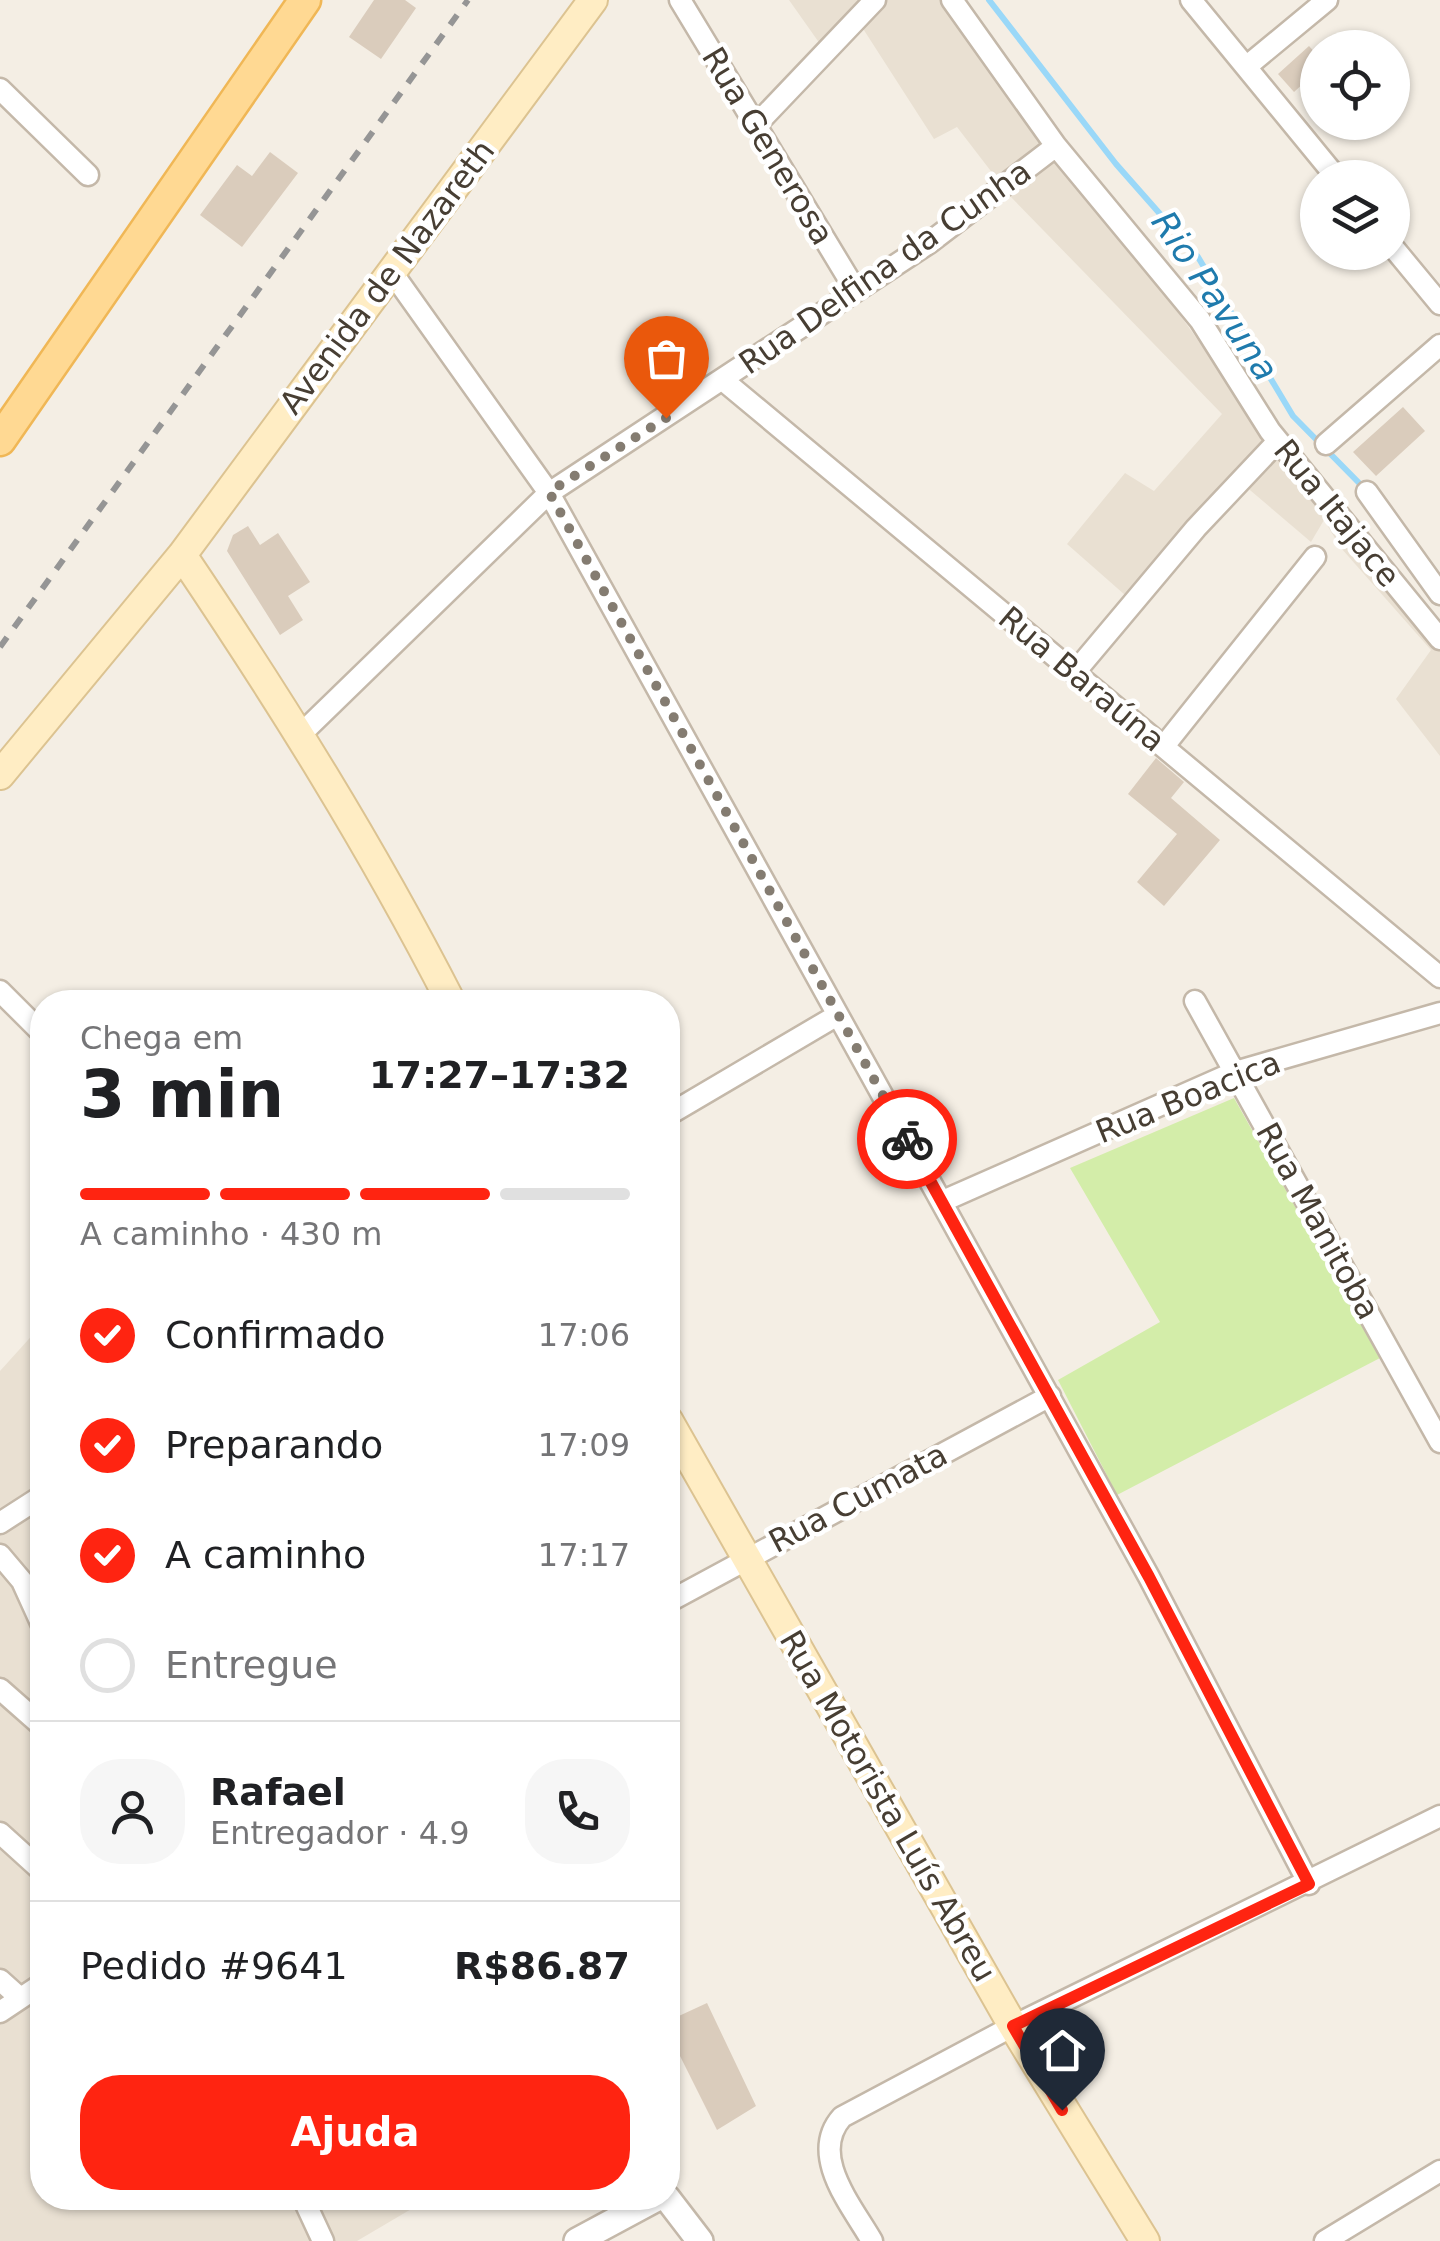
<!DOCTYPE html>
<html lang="pt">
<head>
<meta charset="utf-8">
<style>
  body { margin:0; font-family:"DejaVu Sans",sans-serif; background:#f6f6f6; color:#202124; height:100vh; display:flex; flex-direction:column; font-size:38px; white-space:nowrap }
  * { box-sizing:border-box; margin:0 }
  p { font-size:32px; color:#757577 }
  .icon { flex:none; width:55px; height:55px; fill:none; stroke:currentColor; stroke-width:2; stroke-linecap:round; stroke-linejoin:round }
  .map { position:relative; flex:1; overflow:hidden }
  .drawer { position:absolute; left:30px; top:990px; width:650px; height:1220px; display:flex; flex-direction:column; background:#fff; border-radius:40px; box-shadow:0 2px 8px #0004 }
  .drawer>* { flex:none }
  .fabs { position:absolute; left:1300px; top:30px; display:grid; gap:20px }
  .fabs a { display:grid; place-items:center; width:110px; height:110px; border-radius:50%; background:#fff; box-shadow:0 2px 8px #0004; font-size:50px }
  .pin { position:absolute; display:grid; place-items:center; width:85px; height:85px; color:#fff; margin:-102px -42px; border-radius:50% 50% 50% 0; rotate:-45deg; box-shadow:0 0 10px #0007 }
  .pin .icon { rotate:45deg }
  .courier { position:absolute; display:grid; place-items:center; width:100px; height:100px; margin:-50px; border:8px solid #ff2411; border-radius:50%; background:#fff; color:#222; box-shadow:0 2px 12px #0007 }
  .summary em { font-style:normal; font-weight:700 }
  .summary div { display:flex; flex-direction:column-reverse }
  .summary { display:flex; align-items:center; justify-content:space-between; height:170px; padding:0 50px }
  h1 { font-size:65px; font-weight:700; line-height:75px }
  .bar { display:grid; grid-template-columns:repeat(4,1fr); gap:15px 10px; align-content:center; height:120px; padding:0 50px }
  .bar i { height:12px; border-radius:8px; background:#e0e0e0 }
  .bar .selected { background:#ff2411 }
  .bar p { grid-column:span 4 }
  .line { display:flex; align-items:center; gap:25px; padding:0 50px; border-top:2px solid #e0e0e0 }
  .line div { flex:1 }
  .round { display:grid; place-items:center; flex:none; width:105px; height:105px; border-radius:40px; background:#f6f6f6 }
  ol { padding:0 50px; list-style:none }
  li { display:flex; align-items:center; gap:30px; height:110px }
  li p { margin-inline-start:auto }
  li .icon { padding:10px; border-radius:50%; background:#ff2411; color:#fff; stroke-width:4 }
  li:last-child { color:#757577 }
  li i { width:55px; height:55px; border:5px solid #e0e0e0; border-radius:50% }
  .action { display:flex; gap:20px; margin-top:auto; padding:20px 50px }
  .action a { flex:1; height:115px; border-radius:40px; background:#ff2411; color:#fff; font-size:40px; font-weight:700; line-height:115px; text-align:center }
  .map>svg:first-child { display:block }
</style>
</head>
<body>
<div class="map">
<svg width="1440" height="2241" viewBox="0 0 1440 2241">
  <rect width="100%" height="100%" fill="#f4eee4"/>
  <!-- residential -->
  <path fill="#e9e0d2" d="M789,0H943L1145,266L1307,493L1440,645V756L1396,699L1431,650L1341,548L1324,520L1311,542L1231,474L1125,595L1067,544L1125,473L1154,491L1222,414L1010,196L957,127L934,139L860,24L825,51Z
    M37,1330L42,1335V2198H430L357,2241H0V1371Z"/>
  <!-- green -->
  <path fill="#d3eda9" d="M1234,1098L1380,1358L1117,1495L1058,1380L1160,1322L1070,1168Z"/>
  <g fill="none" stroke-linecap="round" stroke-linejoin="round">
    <!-- stream -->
    <path stroke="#9ad8f8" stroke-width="6" d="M989,0L1116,164L1198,257L1293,416L1366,490"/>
  </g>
  <!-- building -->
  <path fill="#daccbc" d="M374,0H405L416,8L381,59L349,37Z
    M1309,46L1318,56V70L1294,92L1278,74Z
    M270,152L298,173L242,247L200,215L237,165L252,176Z
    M1403,407L1425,431L1376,476L1353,452Z
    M248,526L260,545L278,533L310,582L288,596L303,620L280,635L227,551L233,535Z
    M1156,758L1184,782L1171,798L1220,840L1164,906L1137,882L1177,834L1128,794Z
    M707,2003L756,2106L717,2130L668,2032V2021Z"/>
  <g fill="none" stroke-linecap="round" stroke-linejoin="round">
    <defs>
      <path id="minor" d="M680,0L856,291
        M952,0L1056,146L1200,320L1270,431L1440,639
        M1191,0L1337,178
        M1246,67L1327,0
        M0,89L88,175
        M755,126L875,0
        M1392,246L1440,304
        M391,271L549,493L1149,1577L1309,1884
        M724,381L1440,977
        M1326,444L1440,345
        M1367,492L1440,594
        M1075,672L1196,528L1278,441
        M302,733L549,493L929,243L1056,146
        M1164,746L1315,557
        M0,991L42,1033
        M1195,1001L1440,1442
        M668,1115L836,1016
        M943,1201L1235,1072L1440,1013
        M0,1523L42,1496
        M0,1555L22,1581L42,1625
        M668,1602L1050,1396
        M0,1689L42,1726
        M0,1833L42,1871
        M0,1980L20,1998
        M0,2012L42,1984
        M303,2198L323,2241
        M872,2241C852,2206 808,2155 842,2117L1013,2026L1440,1816
        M1325,2241L1440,2171"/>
      <path id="tertiary" d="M667,2198L700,2241
        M577,2241L657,2198"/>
      <path id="secondary" d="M182,555C281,702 370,844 451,1002
        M0,775L182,555L593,0
        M668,1420L1013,2026L1145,2241"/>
      <path id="primary" d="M0,440L305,0"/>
    </defs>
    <!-- minor casing -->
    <use href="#minor" stroke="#c4b8a9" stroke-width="25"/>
    <!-- tertiary casing -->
    <use href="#tertiary" stroke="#c4b8a9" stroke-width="30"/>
    <!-- secondary casing -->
    <use href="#secondary" stroke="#dcc391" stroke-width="32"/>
    <!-- primary casing -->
    <use href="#primary" stroke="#f0b756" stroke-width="35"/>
    <!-- minor -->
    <use href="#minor" stroke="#fff" stroke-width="20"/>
    <!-- tertiary -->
    <use href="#tertiary" stroke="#fff" stroke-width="25"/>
    <!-- secondary -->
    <use href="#secondary" stroke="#ffedc4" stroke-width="28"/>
    <!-- primary -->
    <use href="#primary" stroke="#ffd993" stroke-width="30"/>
    <!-- rail -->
    <path stroke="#959595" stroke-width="6" stroke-dasharray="12 12" stroke-linecap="butt" d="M0,647L468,0"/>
  </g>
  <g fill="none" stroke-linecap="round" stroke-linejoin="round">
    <!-- done -->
    <path stroke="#847c71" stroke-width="10" stroke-dasharray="0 18" d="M666,418L549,492L907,1139"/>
    <!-- route -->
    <path stroke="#ff2411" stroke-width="12" d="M907,1139L1149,1577L1309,1884L1013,2026L1062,2110"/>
  </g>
  <g text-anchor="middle" stroke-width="9" stroke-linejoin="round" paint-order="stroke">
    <!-- street labels -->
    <g font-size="32" fill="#473e33" stroke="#fff">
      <text transform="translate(768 146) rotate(59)" y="11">Rua Generosa</text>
      <text transform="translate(885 267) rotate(-35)" y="11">Rua Delfina da Cunha</text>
      <text transform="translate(387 277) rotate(-53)" y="11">Avenida de Nazareth</text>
      <text transform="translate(1337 513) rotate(51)" y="11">Rua Itajace</text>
      <text transform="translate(1082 679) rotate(40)" y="11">Rua Baraúna</text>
      <text transform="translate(1188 1097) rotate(-22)" y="11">Rua Boacica</text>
      <text transform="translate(1318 1221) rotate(61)" y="11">Rua Manitoba</text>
      <text transform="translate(858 1498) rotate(-28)" y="11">Rua Cumata</text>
      <text transform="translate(888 1806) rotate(60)" y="11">Rua Motorista Luís Abreu</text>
    </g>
    <!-- water labels -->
    <g font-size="35" font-style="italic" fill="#1f7bad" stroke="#fff">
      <text transform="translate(1215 296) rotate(56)" y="12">Rio Pavuna</text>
    </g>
  </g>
</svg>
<div class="fabs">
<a><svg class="icon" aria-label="locate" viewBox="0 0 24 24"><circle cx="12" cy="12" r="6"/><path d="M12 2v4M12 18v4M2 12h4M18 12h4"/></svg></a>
<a><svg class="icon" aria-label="layers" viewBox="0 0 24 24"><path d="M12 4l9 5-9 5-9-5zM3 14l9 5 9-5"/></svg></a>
</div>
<div class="pin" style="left:666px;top:418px;background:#ea580c"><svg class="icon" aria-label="bag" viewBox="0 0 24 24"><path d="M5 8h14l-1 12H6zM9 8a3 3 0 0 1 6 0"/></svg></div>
<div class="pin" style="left:1062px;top:2110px;background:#1f2937"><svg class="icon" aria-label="home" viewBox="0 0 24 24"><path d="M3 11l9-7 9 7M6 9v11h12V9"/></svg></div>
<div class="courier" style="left:907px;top:1139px"><svg class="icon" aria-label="bike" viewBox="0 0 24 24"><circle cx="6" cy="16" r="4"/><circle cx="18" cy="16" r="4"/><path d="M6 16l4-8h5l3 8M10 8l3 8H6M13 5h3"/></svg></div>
<section class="drawer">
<div class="summary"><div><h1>3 min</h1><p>Chega em</p></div><em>17:27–17:32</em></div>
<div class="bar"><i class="selected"></i><i class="selected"></i><i class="selected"></i><i></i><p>A caminho · 430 m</p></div>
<ol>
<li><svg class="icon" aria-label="check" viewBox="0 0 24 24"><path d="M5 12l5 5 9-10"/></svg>Confirmado<p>17:06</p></li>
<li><svg class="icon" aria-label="check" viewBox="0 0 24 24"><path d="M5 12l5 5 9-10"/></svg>Preparando<p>17:09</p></li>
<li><svg class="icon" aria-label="check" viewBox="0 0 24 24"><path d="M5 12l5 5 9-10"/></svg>A caminho<p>17:17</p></li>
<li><i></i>Entregue</li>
</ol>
<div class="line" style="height:180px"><a class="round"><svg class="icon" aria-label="person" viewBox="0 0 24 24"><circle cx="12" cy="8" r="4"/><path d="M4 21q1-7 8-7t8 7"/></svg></a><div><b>Rafael</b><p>Entregador · 4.9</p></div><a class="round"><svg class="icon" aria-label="phone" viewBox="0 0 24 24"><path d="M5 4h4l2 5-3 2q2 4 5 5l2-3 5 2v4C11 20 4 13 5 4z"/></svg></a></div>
<div class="line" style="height:130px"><div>Pedido #9641</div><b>R$86.87</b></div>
<div class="action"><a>Ajuda</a></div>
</section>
</div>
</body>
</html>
